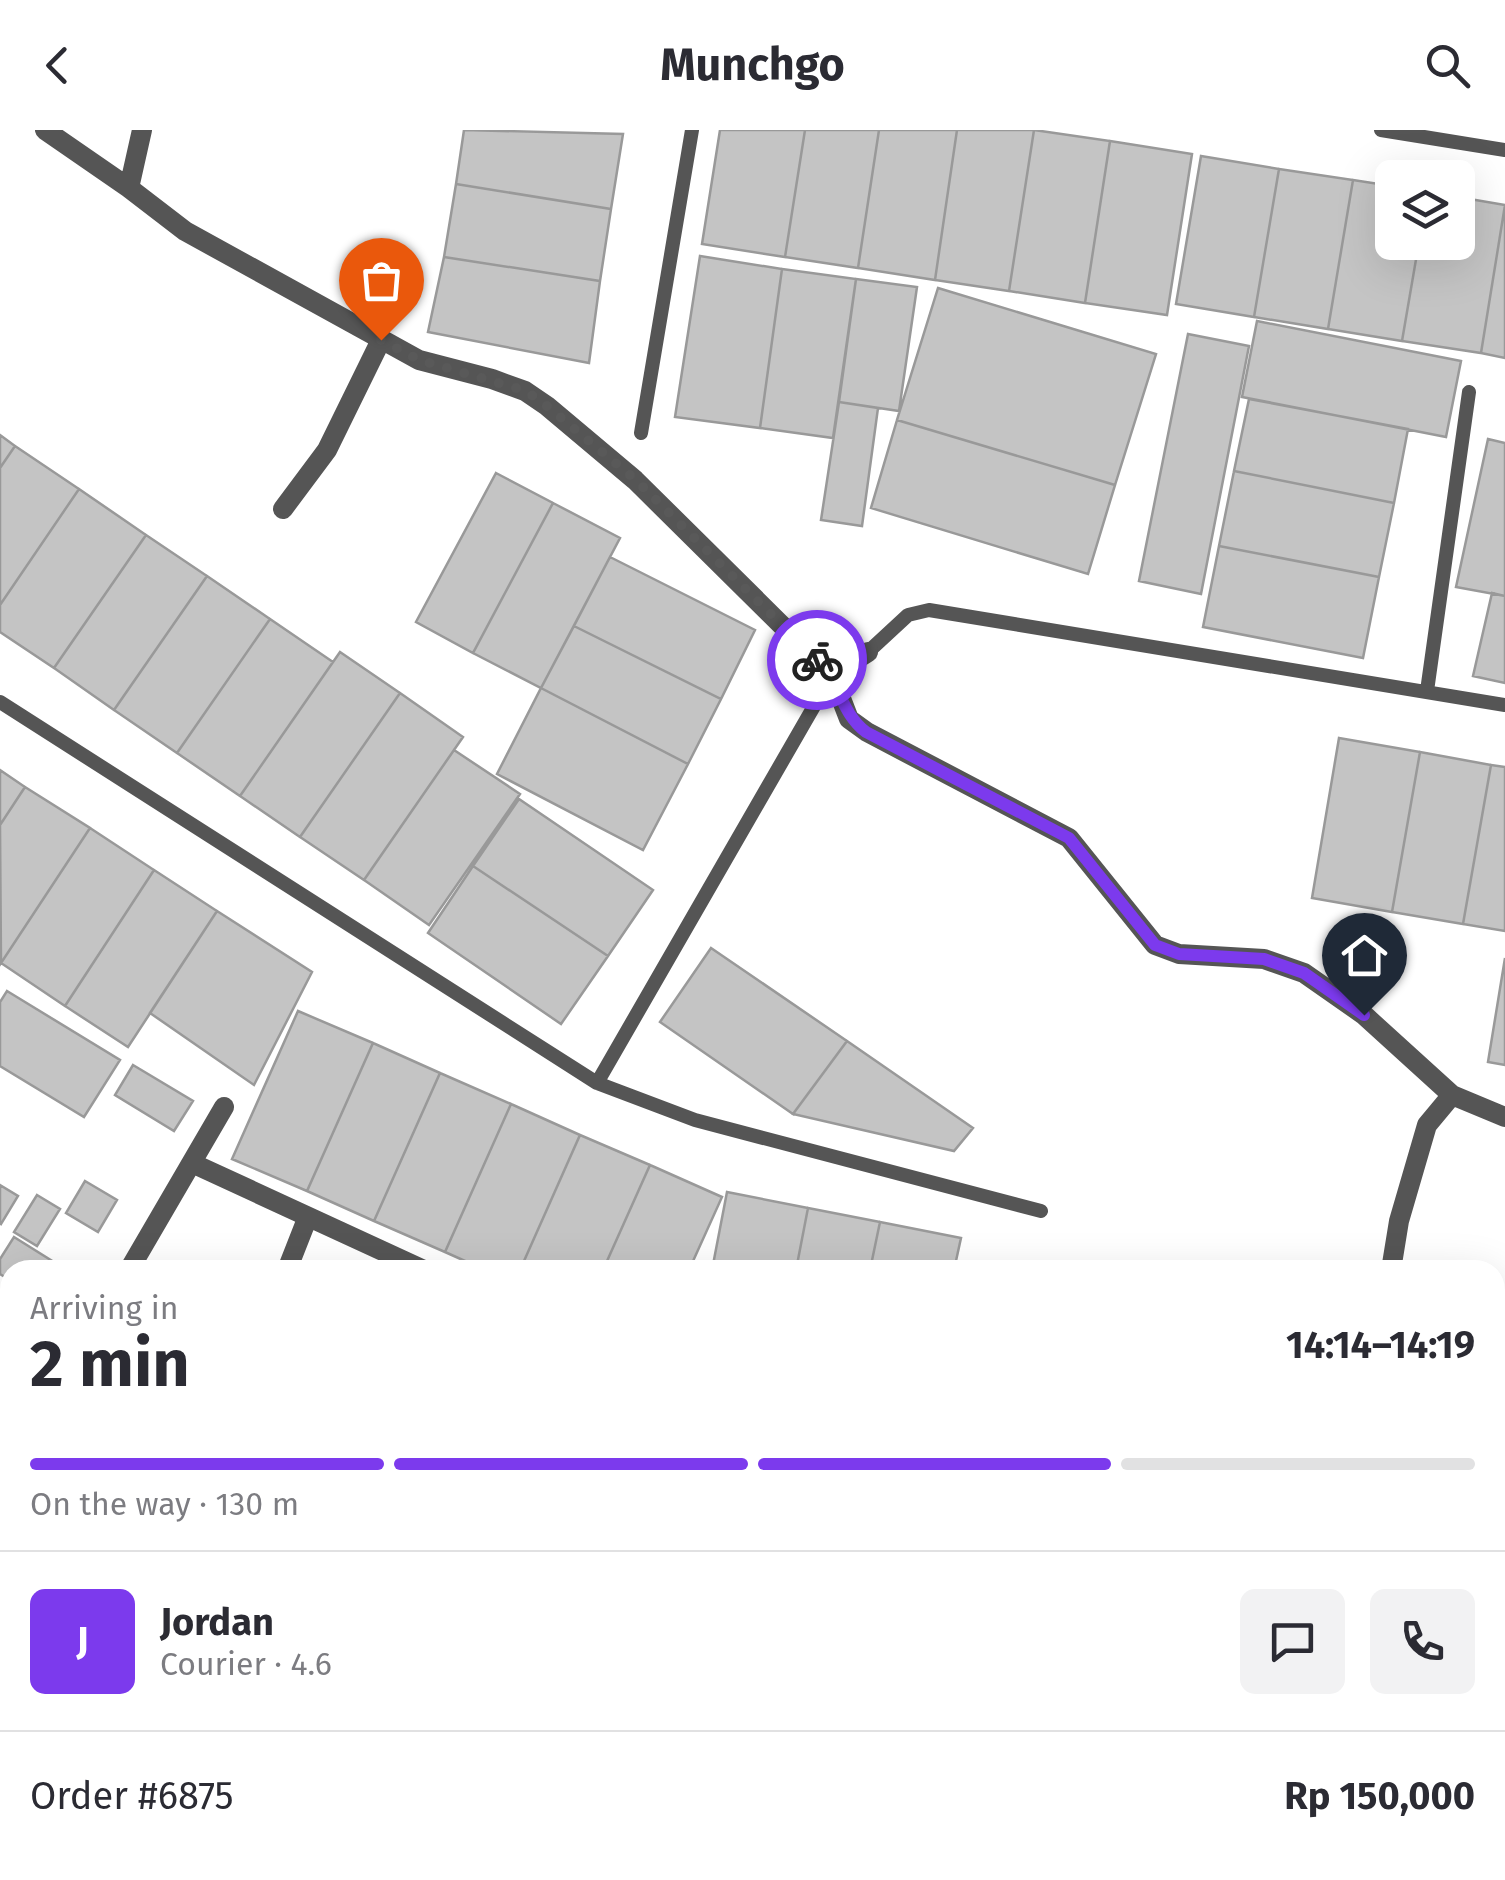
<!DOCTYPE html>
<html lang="en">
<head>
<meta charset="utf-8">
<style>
  body { margin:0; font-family:"Fira Sans",sans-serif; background:#f2f2f3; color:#2b2b33; height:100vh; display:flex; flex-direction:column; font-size:38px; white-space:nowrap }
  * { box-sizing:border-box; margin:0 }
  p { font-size:32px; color:#7c7c81 }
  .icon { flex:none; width:55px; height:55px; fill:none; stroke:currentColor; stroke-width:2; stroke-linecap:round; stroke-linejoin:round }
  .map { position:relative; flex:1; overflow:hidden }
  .details { position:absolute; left:0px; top:1130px; width:1505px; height:620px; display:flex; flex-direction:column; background:#fff; border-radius:30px 30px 0 0; box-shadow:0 10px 40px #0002 }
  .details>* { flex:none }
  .fabs { position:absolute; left:1375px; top:30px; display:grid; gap:20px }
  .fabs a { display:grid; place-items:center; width:100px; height:100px; border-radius:15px; background:#fff; box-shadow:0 10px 40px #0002; font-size:50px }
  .pin { position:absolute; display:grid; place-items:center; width:85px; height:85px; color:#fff; margin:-102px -42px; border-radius:50% 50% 50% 0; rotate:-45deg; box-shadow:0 0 10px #0007 }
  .pin .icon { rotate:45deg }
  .courier { position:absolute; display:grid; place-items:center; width:100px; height:100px; margin:-50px; border:8px solid #7c3aed; border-radius:50%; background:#fff; color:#222; box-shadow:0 2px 12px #0007 }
  .summary em { font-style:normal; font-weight:700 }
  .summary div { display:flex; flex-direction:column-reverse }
  .summary { display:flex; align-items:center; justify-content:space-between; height:170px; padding:0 30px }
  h1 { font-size:65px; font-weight:700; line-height:75px }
  .bar { display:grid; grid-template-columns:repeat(4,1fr); gap:15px 10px; align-content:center; height:120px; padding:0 30px }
  .bar i { height:12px; border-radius:8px; background:#e1e1e2 }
  .bar .on { background:#7c3aed }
  .bar p { grid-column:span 4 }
  .line { display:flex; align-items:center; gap:25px; padding:0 30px; border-top:2px solid #e1e1e2 }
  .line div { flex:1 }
  .round { display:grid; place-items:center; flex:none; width:105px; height:105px; border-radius:15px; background:#f2f2f3 }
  header { display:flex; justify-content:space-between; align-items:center; height:130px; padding:0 30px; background:#fff; font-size:45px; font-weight:700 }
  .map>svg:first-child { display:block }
</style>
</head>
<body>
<header><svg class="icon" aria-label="back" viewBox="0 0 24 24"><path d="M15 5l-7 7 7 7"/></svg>Munchgo<svg class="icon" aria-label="search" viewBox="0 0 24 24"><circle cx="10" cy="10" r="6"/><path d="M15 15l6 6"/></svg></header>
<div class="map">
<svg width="1505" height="1750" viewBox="0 0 1505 1750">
  <rect width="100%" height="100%" fill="#fff"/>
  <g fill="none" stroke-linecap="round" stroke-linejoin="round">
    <!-- stream -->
    <path stroke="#a3a3a3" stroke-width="10" d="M0,1662L10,1665
      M0,1728L10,1731
      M35,1740L64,1750
      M228,1740L257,1750"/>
  </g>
  <!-- building -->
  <path fill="#c4c4c4" stroke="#999" stroke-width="2.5" d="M464,0L623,4L611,79L456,54Z
    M720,0H805L785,127L702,114Z
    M805,0H879L858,138L785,127Z
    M879,0H957L935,150L858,138Z
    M957,0H1034L1009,161L935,150Z
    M1034,0L1110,11L1085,173L1009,161Z
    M1110,11L1192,24L1167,185L1085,173Z
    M1201,26L1279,39L1254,187L1176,174Z
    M1279,39L1353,50L1328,199L1254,187Z
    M1353,50L1392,56V112H1419L1402,211L1328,199Z
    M456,54L611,79L600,151L444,127Z
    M1458,67L1505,75L1481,223L1402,211L1419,112H1458Z
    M1505,75V228L1481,223Z
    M700,126L782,139L760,298L675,287Z
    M444,127L600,151L589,233L428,202Z
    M782,139L856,149L833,308L760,298Z
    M856,149L917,157L899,281L839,272Z
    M938,158L1156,224L1115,355L897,290Z
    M1257,191L1461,231L1446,307L1242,267Z
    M1188,204L1249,216L1201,464L1139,451Z
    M1249,269L1408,299L1394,373L1234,341Z
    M839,272L878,278L862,396L821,390Z
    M897,290L1115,355L1088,444L871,378Z
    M0,305L15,316L0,338Z
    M1488,309L1505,313V466L1456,457Z
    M15,316L79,359L0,475V338Z
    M1234,341L1394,373L1379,447L1219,416Z
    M496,343L553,373L473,523L416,492Z
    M79,359L146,405L54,538L0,502V475Z
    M553,373L620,408L541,558L473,523Z
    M146,405L207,446L114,580L54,538Z
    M1219,416L1379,447L1363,528L1203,497Z
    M610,427L755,500L721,569L574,496Z
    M207,446L270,489L177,623L114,580Z
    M1492,463L1505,466V553L1473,546Z
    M270,489L333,532L240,666L177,623Z
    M574,496L721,569L688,634L541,558Z
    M340,522L400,563L300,707L240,666Z
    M541,558L688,634L643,720L497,644Z
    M400,563L463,607L364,750L300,707Z
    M1339,608L1420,622L1392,782L1312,768Z
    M454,620L520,664L429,795L364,750Z
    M1420,622L1491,635L1463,794L1392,782Z
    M1491,635L1505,637V801L1463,794Z
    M0,640L25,657L0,695Z
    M25,657L90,698L1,833L0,695Z
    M519,669L653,760L608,826L473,736Z
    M90,698L154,740L65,876L1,833Z
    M473,736L608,826L561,894L428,803Z
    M154,740L217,781L128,917L65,876Z
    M217,781L312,842L254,955L150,883Z
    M711,818L847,911L793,984L660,892Z
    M1505,828V935L1488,932Z
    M7,861L120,930L84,987L0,936V872Z
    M298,881L373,913L307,1061L232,1029Z
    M847,911L973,998L954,1021L793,984Z
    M373,913L440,943L374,1091L307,1061Z
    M133,935L193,971L174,1001L115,965Z
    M440,943L511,974L445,1122L374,1091Z
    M511,974L580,1005L520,1140H485L445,1122Z
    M580,1005L650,1035L603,1140H520Z
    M650,1035L722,1067L689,1140H603Z
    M85,1051L117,1070L98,1102L66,1083Z
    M0,1055L18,1066L1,1094L0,1093Z
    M727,1062L808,1078L796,1140H712Z
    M37,1065L60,1079L37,1116L14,1102Z
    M808,1078L880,1092L870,1140H796Z
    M880,1092L961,1108L954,1140H870Z
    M14,1107L65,1139L64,1140H10V1150L0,1144V1129Z
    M10,1160V1196L0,1190V1176Z
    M0,1194L10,1200V1234L0,1228Z
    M0,1466L10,1470V1497L0,1522Z
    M0,1572L10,1576V1653L0,1649Z
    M1505,1658V1716L1495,1717V1659Z
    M1505,1716V1750H1455L1454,1740H1495V1717Z
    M406,1740H468L465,1750H404Z
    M478,1740H531L529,1750H475Z
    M543,1740H577L575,1750H540Z
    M584,1740H628L625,1750H582Z
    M638,1740H677L680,1741L678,1750H635Z
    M690,1740H694L730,1748L687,1750Z
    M811,1740H853L851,1750H809Z
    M865,1740H893L891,1750H862Z
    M899,1740H953L951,1750H897Z"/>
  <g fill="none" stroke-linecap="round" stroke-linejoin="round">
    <!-- service -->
    <path stroke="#555" stroke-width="14" d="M1381,0L1505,20
      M641,303L692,0
      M868,522L908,485L929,480L1505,575
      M1427,561L1469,262
      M0,572L597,953L832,545
      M597,953L695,990L1041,1081"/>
    <!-- minor -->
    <path stroke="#555" stroke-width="20" d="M45,0L129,58
      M142,0L129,58L185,101L419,230L492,249L525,261L547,276L635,350L832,545L868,522
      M283,379L327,320L381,210
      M832,545L849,589L867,602L1069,708L1155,815L1179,824L1264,829L1304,843L1364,885L1452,965L1505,987
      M194,1034L424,1140
      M129,1140L224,977
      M287,1140L307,1089
      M1391,1140L1399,1091L1427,995L1452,965
      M0,1345L10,1330
      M0,1434L10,1437
      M0,1701L10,1705
      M122,1740L154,1750
      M338,1750L340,1740
      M377,1750L379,1740"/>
  </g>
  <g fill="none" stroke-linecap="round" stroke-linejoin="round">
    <!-- done -->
    <path stroke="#595959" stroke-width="10" stroke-dasharray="0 18" d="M381,210L419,230L526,261L547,276L636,350L817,530"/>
    <!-- route -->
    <path stroke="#7c3aed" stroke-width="12" d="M817,530C840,552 840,582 866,602L1069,708L1155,815L1179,824L1264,829L1304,843L1364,885"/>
  </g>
</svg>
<div class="fabs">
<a><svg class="icon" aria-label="layers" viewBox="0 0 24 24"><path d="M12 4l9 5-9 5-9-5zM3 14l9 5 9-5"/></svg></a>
</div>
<div class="pin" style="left:381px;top:210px;background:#ea580c"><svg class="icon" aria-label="bag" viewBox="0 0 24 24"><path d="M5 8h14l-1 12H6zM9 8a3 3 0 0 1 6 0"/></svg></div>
<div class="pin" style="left:1364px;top:885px;background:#1f2937"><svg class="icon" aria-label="home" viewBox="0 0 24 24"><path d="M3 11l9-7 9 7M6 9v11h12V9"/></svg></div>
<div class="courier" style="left:817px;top:530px"><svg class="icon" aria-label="bike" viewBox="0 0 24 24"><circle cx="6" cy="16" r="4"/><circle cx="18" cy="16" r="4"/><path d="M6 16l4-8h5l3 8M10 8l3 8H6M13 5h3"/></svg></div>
<section class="details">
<div class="summary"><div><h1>2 min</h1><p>Arriving in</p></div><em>14:14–14:19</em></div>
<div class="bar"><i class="on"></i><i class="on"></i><i class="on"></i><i></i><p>On the way · 130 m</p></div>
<div class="line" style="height:180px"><b class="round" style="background:#7c3aed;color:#fff">J</b><div><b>Jordan</b><p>Courier · 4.6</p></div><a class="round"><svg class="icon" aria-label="chat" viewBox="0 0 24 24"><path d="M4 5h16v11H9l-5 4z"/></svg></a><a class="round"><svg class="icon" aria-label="phone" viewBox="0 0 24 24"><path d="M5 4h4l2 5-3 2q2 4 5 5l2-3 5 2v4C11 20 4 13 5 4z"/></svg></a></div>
<div class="line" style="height:130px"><div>Order #6875</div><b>Rp 150,000</b></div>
</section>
</div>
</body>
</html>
